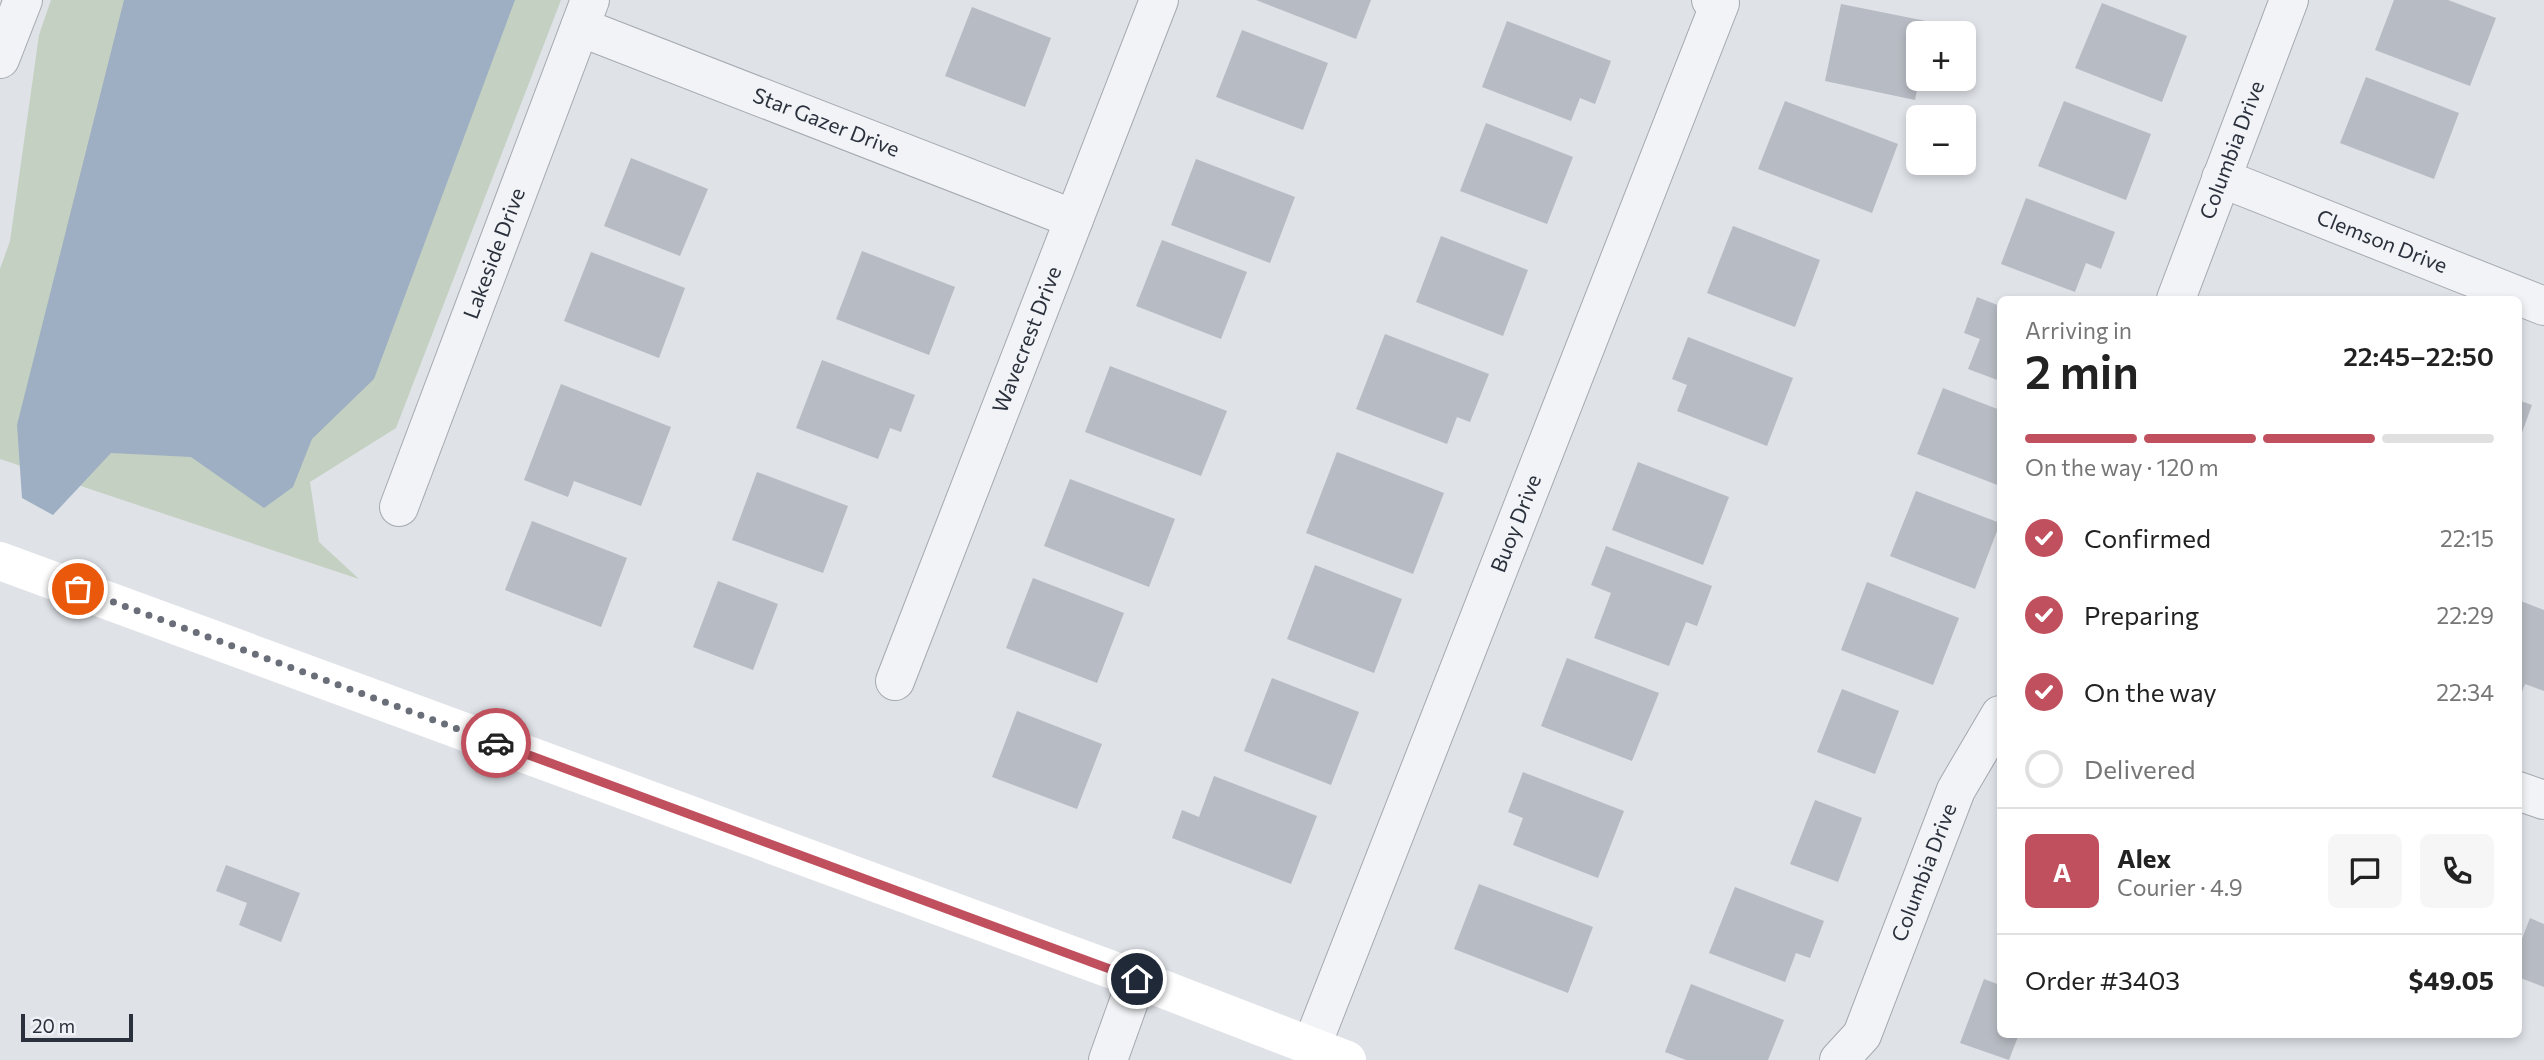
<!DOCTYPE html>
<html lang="en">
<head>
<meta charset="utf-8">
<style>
  body { margin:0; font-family:Commissioner,sans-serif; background:#f6f6f6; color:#222; height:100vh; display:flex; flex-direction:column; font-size:26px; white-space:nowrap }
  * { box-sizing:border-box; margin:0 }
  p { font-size:23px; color:#767676 }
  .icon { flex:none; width:38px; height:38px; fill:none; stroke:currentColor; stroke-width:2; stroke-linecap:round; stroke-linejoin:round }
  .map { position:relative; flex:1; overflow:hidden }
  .details { position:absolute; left:1997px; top:296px; width:525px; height:742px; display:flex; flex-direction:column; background:#fff; border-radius:10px; box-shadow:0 4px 10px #0003 }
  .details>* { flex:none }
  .fabs { position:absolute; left:1906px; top:21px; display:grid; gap:14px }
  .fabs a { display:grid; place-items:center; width:70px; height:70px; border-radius:10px; background:#fff; box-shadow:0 4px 10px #0003; font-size:35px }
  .scale { position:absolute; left:21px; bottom:18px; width:112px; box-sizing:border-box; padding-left:7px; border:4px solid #2a303c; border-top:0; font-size:19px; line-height:24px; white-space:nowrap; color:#2a303c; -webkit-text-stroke:5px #eef1f5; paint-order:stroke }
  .pin { position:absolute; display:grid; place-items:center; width:60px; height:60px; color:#fff; margin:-30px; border:4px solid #fff; border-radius:50%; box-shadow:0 2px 7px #0007 }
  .courier { position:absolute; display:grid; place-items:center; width:70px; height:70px; margin:-35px; border:5px solid #c0505d; border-radius:50%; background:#fff; color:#222; box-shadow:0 2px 9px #0007 }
  .headline em { font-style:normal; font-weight:600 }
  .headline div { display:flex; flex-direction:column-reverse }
  .headline { display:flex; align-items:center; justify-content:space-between; height:119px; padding:0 28px }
  h1 { font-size:46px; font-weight:600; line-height:52px }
  .bar { display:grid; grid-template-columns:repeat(4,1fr); gap:10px 7px; align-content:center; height:84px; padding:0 28px }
  .bar i { height:9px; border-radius:5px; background:#e0e0e0 }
  .bar .active { background:#c0505d }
  .bar p { grid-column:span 4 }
  .line { display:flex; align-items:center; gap:18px; padding:0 28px; border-top:2px solid #e0e0e0 }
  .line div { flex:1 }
  .round { display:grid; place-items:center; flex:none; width:74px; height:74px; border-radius:10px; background:#f6f6f6 }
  ol { padding:0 28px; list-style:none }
  li { display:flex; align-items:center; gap:21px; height:77px }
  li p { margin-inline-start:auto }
  li .icon { padding:7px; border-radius:50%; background:#c0505d; color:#fff; stroke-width:4 }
  li:last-child { color:#767676 }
  li i { width:38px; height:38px; border:4px solid #e0e0e0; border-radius:50% }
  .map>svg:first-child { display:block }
</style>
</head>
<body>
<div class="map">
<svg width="2544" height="1060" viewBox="0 0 2544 1060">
  <rect width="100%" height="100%" fill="#dfe2e7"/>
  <!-- green -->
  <path fill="#c4d0c1" d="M51,0H561L396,428L310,482L319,542L359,579L0,459V269L10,241L39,35Z"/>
  <!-- water -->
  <path fill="#9eafc3" d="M124,0H515L374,379L312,439L293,487L264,508L191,457L111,453L53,515L22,498L17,425Z"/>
  <!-- building -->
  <path fill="#b7bbc3" d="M1256,0H1371L1356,39Z
    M2394,0H2448L2496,18L2470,86L2375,50Z
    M2102,3L2187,36L2162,102L2075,68Z
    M1841,4L1931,22L1929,33H1918L1919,79L1915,100L1825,81Z
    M972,7L1051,38L1025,107L945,76Z
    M1507,21L1611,61L1595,104L1580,98L1571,121L1482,87Z
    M1242,30L1328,63L1303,130L1216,97Z
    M2366,77L2459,113L2434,179L2340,143Z
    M1785,101L1898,144L1872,213L1758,169Z
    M2064,101L2151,134L2126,200L2038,166Z
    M1486,123L1573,157L1547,224L1460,191Z
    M631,158L708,189L680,256L604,226Z
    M1196,159L1295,197L1270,263L1171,225Z
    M2026,198L2115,232L2101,269L2086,263L2075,292L2001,264Z
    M1733,226L1820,260L1795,327L1707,293Z
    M1441,236L1528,270L1503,336L1416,302Z
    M1162,240L1247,272L1221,339L1136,306Z
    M862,251L955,287L929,355L836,319Z
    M591,252L685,288L659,358L564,321Z
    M1977,297L2000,306V381L1968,369L1980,339L1964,333Z
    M1385,334L1489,374L1470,422L1457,417L1447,444L1356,409Z
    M1688,337L1793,378L1767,446L1677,411L1687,385L1672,379Z
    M822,360L915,395L901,432L890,428L878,459L796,428Z
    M1110,366L1227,411L1201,476L1085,432Z
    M561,384L671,427L641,506L574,481L568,497L524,480Z
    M1943,388L2000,410V486L1917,454Z
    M2518,400L2532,405L2519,441H2518Z
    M1337,452L1444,493L1413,574L1306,533Z
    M1638,462L1729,497L1703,565L1612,530Z
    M757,472L848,506L823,573L732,540Z
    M1070,479L1175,519L1149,587L1044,546Z
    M1916,491L2000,523L1975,589L1890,556Z
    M532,521L627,558L601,627L505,590Z
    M1606,546L1712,586L1697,626L1686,622L1669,666L1594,638L1611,593L1591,585Z
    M1315,565L1402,599L1374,673L1287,639Z
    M1033,578L1124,613L1097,683L1006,648Z
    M718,581L778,604L753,670L693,647Z
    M1867,582L1959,618L1933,685L1841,650Z
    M2518,600L2544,610V691L2525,684L2518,702Z
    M1567,658L1659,693L1632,761L1541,726Z
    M1272,678L1359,712L1331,785L1244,751Z
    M1842,689L1899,711L1875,774L1817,752Z
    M1017,711L1102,744L1077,809L992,777Z
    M1523,772L1624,811L1598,878L1513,845L1523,818L1508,812Z
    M1214,776L1317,816L1291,884L1172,838L1182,810L1199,817Z
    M1815,800L1862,818L1838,882L1790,864Z
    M226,865L300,893L281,942L239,925L247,903L216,891Z
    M1479,884L1593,927L1568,993L1454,949Z
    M1735,887L1824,921L1810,958L1796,953L1785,982L1709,953Z
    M2530,918L2544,924V987L2518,977V949Z
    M1984,979L2000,985V1034H2019L2009,1060L1960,1043Z
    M1691,984L1784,1020L1768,1060H1686L1665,1052Z"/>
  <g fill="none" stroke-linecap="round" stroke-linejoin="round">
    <defs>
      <g id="minor">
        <path id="s1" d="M580,27L1074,219"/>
        <path d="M0,59L23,0"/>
        <path id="s2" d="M2221,178L2544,306"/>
        <path id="s3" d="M2176,299L2289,0"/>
        <path id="s4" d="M399,507L590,0"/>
        <path id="s5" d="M895,681L1159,0"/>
        <path d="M2518,791L2544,800"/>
        <path id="s6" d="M1312,1045L1720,3L1711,0"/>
        <path d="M1108,1060L1137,979"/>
        <path id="s7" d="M1839,1060L1862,1035L1956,790L2000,715"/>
      </g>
    </defs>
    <!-- minor casing -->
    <use href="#minor" stroke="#a5a9b0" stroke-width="40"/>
    <!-- minor -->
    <use href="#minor" stroke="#f1f3f6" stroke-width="38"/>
    <!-- secondary -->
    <path stroke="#fff" stroke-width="38" d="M0,561L1137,979L1347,1060"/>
  </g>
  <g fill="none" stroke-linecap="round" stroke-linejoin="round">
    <!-- done -->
    <path stroke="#696e78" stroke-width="7" stroke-dasharray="0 12.6" d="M78,589L496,743"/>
    <!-- route -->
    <path stroke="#c0505d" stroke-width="9" d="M496,743L1137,979"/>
  </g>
  <g text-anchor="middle" stroke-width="7" stroke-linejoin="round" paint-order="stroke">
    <!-- street labels -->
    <g font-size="21" fill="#2a303c" stroke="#eef1f5">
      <text dy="7" stroke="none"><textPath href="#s1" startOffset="264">Star Gazer Drive</textPath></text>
      <text dy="7" stroke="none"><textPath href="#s3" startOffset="159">Columbia Drive</textPath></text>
      <text dy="7" stroke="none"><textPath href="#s2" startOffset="173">Clemson Drive</textPath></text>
      <text dy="7" stroke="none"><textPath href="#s4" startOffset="271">Lakeside Drive</textPath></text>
      <text dy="7" stroke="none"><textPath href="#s5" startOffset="366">Wavecrest Drive</textPath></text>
      <text dy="7" stroke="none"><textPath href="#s6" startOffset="560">Buoy Drive</textPath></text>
      <text dy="7" stroke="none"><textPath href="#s7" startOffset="208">Columbia Drive</textPath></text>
    </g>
  </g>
</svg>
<div class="fabs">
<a>+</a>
<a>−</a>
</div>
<div class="scale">20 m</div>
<div class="pin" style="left:78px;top:589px;background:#ea580c"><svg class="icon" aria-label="bag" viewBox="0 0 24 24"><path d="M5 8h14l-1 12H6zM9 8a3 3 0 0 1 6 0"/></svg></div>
<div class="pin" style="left:1137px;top:979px;background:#1f2937"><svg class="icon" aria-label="home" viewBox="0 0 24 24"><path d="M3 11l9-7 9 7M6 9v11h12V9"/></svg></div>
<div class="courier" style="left:496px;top:743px"><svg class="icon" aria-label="car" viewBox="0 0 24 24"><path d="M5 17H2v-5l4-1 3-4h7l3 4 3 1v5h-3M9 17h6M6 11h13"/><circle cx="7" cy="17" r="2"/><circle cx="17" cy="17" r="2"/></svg></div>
<section class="details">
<div class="headline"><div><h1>2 min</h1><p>Arriving in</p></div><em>22:45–22:50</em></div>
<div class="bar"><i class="active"></i><i class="active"></i><i class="active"></i><i></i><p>On the way · 120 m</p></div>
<ol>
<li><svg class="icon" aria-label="check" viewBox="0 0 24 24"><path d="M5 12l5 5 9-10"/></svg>Confirmed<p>22:15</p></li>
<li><svg class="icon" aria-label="check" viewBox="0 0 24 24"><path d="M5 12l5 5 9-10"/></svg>Preparing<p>22:29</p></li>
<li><svg class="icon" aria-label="check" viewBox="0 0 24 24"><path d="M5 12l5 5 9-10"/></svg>On the way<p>22:34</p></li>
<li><i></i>Delivered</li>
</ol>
<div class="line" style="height:126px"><b class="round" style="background:#c0505d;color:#fff">A</b><div><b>Alex</b><p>Courier · 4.9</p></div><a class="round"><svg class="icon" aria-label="chat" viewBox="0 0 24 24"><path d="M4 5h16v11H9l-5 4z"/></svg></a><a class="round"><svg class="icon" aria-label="phone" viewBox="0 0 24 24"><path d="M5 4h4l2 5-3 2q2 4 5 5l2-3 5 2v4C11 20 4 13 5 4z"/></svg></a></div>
<div class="line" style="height:91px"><div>Order #3403</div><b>$49.05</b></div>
</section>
</div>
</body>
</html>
